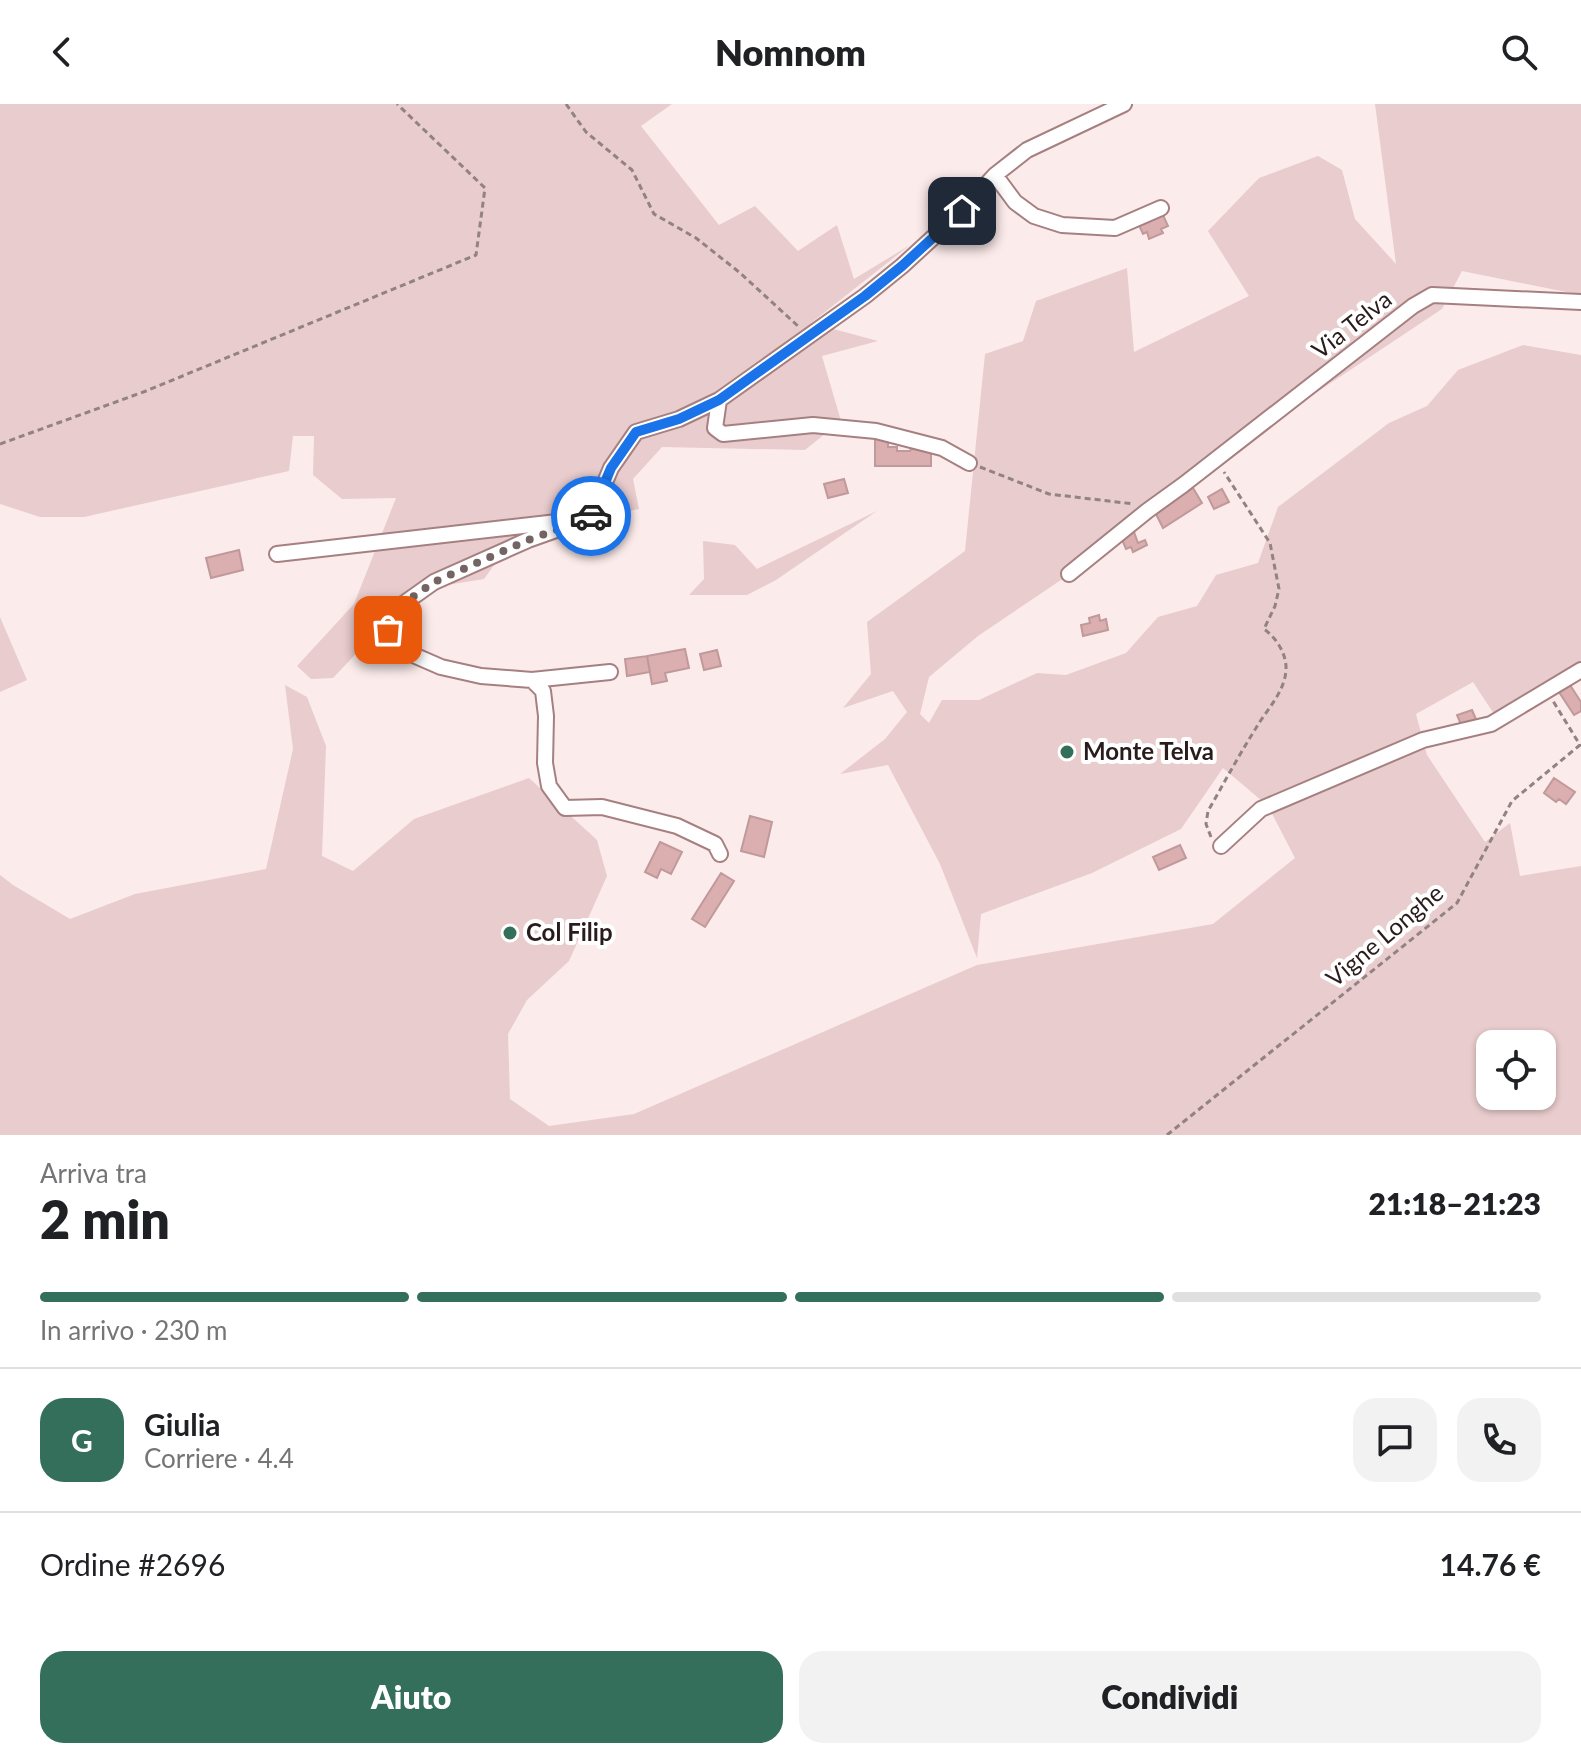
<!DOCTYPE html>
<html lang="it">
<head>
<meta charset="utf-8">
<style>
  body { margin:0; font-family:Lato,sans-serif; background:#f2f2f2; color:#202124; height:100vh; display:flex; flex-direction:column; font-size:30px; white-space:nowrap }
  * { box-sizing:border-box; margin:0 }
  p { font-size:26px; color:#757577 }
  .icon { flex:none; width:44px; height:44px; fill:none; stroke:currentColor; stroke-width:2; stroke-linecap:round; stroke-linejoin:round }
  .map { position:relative; height:1031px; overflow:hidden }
  .drawer { display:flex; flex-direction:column; background:#fff; flex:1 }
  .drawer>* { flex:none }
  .tools { position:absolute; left:1476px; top:926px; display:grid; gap:16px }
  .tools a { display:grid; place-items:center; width:80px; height:80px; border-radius:16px; background:#fff; box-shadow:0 2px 6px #0004; font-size:40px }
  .pin { position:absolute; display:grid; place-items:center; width:68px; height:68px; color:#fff; margin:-34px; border-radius:16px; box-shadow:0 4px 12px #0006 }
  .courier { position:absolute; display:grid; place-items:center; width:80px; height:80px; margin:-40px; border:6px solid #1a73e8; border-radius:50%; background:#fff; color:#222; box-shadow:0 2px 10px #0007 }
  .headline em { font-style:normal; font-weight:800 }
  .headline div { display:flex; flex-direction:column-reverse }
  .headline { display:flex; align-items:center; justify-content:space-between; height:136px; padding:0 40px }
  h1 { font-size:52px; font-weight:800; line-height:60px }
  .bar { display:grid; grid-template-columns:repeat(4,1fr); gap:12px 8px; align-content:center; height:96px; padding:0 40px }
  .bar i { height:10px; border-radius:6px; background:#e0e0e0 }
  .bar .on { background:#336f5a }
  .bar p { grid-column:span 4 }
  .line { display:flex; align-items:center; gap:20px; padding:0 40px; border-top:2px solid #e0e0e0 }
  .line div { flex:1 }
  .round { display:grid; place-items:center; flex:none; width:84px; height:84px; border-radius:24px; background:#f2f2f2 }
  .cta { display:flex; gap:16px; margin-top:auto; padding:16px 40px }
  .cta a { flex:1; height:92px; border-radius:24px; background:#336f5a; color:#fff; font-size:32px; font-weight:800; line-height:92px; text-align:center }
  .cta a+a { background:#f2f2f2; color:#202124 }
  header { display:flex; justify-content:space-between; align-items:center; height:104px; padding:0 40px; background:#fff; font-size:36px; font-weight:800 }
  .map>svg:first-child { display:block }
</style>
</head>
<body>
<header><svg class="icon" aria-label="back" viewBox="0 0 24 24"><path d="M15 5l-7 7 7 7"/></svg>Nomnom<svg class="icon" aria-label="search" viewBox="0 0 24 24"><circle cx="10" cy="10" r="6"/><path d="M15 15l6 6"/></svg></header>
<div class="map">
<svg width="1581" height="1031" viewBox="0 0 1581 1031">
  <rect width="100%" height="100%" fill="#fcebeb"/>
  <!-- green -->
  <path fill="#e9cccd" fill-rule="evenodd" d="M0,0H672L641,22L719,121L755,102L798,147L837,121L854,175L910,141L811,219L878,237L822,252L841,317L805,346L662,343L633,375L639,405L517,429L484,475L447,481L425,477L333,574L311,575L297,562L354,500L396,394L342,395L313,371L314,332H293L289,367L84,413H40L0,400Z
    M1375,0H1581V189H1571L1462,167L1442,205L1216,355L1101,449L978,532L929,573L920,610L929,619L942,596H979L1037,569L1066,571L1126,549L1158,513L1197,502L1216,471L1258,459L1278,403L1389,319L1427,302L1458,266L1523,241L1581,251V575L1576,570L1496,613L1473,578L1416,610L1427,651L1485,738L1510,719L1520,772L1581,762V1031H0V771L13,781L70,815L135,790L266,765L293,645L285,581L307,593L326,642L322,752L353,767L414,715L529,674L597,736L607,772L569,857L527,896L508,930L510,995L549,1022L634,1010L977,861L1213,820L1295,754L1268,702L1223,664L1181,725L1092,769L981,810L977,854L940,760L888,661L840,670L885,635L907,608L893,587L843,604L871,570L867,518L965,447L985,250L1023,237L1036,197L1127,164L1134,248L1249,192L1208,127L1259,74L1318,52L1342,66L1355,115L1396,160ZM1490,940H1542V992H1490Z
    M877,407L776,476L747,491H689L704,475L703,437L735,441L757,465Z
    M0,513L27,576L0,588Z"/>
  <!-- building -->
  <path fill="#dbaeb0" stroke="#c0999b" stroke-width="2" d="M1162,109L1168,122L1161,125L1163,129L1149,135L1147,128L1143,130L1138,119Z
    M875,335H888V343H897V347H910L911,345H931V362H875Z
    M844,375L848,389L828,394L824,380Z
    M1193,384L1202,399L1163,424L1155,408Z
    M1222,385L1229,398L1214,405L1208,393Z
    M1134,428L1138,439L1145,436L1147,441L1133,448L1131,443L1126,445L1121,433Z
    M239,446L243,466L211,474L206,454Z
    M1099,511L1100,517L1106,515L1108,526L1083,532L1081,521L1090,519L1089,514Z
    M685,545L689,564L665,569L667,577L652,580L647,552Z
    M717,546L721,562L704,566L700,550Z
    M647,552L650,568L627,572L625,555Z
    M1570,581L1581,598V607L1574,611L1559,588Z
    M1472,606L1478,620L1463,625L1457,611Z
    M1554,674L1575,688L1566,700L1559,695L1556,698L1544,689Z
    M750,712L772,718L764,753L741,747Z
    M660,738L682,748L671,770L661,765L657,774L645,768Z
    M1180,741L1186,754L1159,766L1153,753Z
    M721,769L734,777L705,823L692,815Z"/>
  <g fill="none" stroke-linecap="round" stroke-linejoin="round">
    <defs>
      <path id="minor" d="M995,71L1015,98L1034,112L1062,121L1115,124L1161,104
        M719,296L715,324L723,330L813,321L876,327L942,344L969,359
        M277,450L566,417
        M1069,470L1147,407L1183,381L1413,202L1432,191L1581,198
        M532,576L610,568
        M1221,742L1261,705L1423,636L1491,620L1581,566
        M720,750L715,740L677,722L602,703L565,704L549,682L545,659L546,612L543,587L532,576L481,572L441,563L395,543L388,526L403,500L434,478L528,436L590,414L611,364L636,328L679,315L719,296L865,192L902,162L962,107L995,71L1027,46L1124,0"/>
    </defs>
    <!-- minor casing -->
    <use href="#minor" stroke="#a68081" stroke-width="18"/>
    <!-- path -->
    <path stroke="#928283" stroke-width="3" stroke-dasharray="6 4" stroke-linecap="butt" d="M566,0L586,28L632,66L654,110L696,134L739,168L799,223
      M0,340L146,287L476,151L485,84L397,0
      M980,363L1049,390L1134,400
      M1211,733L1206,720L1208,707C1224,679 1239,651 1256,624C1267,605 1287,586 1286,562C1285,547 1275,533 1264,525L1275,502L1279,485L1270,439L1224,368
      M1167,1031L1457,799L1512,697L1580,641L1553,597"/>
    <!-- minor -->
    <use href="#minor" stroke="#fff" stroke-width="14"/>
  </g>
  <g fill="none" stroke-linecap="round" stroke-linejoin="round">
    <!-- done -->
    <path stroke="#746464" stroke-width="8" stroke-dasharray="0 14.4" d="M388,526L403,500L434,478L528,436L590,414L591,412"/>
    <!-- route -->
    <path stroke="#1a73e8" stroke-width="10" d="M591,412L611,364L636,328L679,315L719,296L865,192L902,162L962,107"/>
  </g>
  <!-- markers -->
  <g fill="#336f5a" stroke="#fff" stroke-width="3">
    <circle cx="1067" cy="648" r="8"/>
    <circle cx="510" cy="829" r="8"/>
  </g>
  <g text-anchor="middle" stroke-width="8" stroke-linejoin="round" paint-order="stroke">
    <!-- street labels -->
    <g font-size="24" fill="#2a1b1c" stroke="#fff">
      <text transform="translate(1352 221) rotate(-38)" y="8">Via Telva</text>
      <text transform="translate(1385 832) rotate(-40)" y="8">Vigne Longhe</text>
    </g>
    <!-- poi labels -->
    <g font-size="24" font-weight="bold" fill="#2a1b1c" stroke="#fff" text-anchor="start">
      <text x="1083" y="656">Monte Telva</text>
      <text x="526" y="837">Col Filip</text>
    </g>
  </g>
</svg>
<div class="tools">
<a><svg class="icon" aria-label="locate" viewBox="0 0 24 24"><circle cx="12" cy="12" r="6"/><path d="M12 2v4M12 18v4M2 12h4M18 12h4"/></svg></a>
</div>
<div class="pin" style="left:388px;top:526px;background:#ea580c"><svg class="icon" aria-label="bag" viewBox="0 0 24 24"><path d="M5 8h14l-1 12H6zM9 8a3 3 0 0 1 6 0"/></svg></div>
<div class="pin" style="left:962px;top:107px;background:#1f2937"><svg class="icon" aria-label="home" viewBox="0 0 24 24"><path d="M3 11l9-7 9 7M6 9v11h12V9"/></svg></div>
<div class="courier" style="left:591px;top:412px"><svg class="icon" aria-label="car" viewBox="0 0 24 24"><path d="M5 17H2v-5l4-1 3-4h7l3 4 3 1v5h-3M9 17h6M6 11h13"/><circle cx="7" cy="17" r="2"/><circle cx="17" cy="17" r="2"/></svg></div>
</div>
<section class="drawer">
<div class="headline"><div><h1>2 min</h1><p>Arriva tra</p></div><em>21:18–21:23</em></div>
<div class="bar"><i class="on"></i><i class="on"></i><i class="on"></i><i></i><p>In arrivo · 230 m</p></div>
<div class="line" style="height:144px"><b class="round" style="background:#336f5a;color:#fff">G</b><div><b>Giulia</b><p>Corriere · 4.4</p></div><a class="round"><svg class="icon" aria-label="chat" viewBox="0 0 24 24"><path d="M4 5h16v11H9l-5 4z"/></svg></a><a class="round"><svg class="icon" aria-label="phone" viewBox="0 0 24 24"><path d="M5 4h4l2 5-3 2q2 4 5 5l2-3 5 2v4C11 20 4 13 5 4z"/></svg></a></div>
<div class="line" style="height:104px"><div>Ordine #2696</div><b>14.76 €</b></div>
<div class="cta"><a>Aiuto</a><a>Condividi</a></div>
</section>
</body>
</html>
